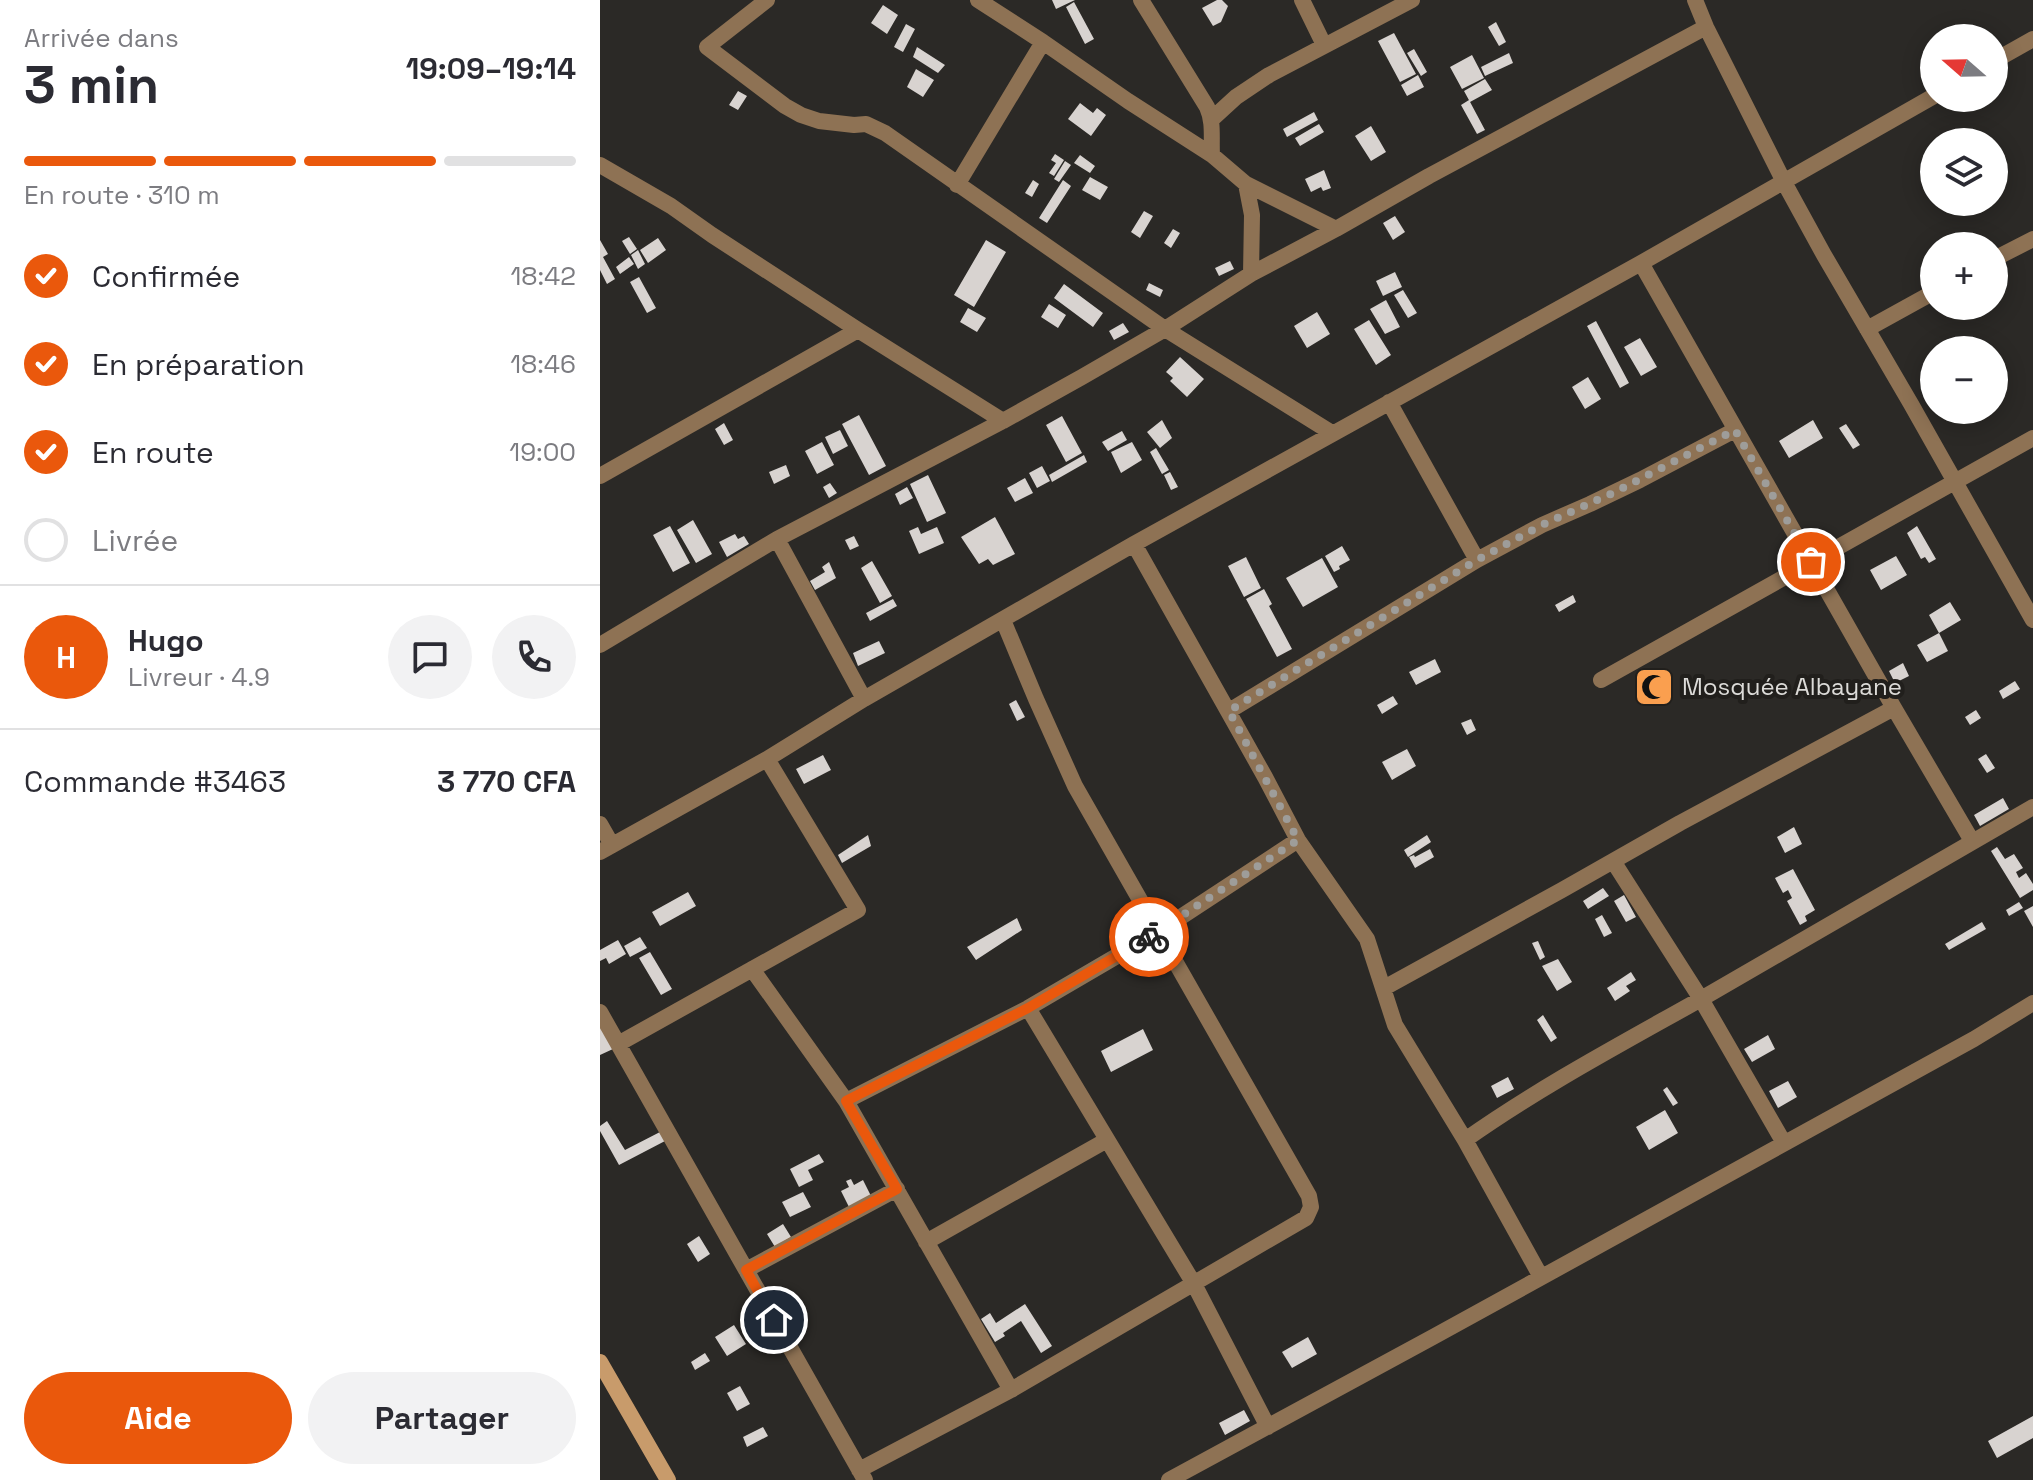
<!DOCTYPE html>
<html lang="fr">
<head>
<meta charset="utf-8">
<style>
  body { margin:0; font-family:"Space Grotesk",sans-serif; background:#f2f2f3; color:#2b2b33; height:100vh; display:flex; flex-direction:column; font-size:30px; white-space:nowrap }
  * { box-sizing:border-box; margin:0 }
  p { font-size:26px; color:#7c7c81 }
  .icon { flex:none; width:44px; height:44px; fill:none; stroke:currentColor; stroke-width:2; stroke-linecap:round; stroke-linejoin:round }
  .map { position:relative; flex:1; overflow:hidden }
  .side { display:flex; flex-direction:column; background:#fff; width:600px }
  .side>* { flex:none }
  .needle { width:52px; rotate:290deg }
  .controls { position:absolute; left:1320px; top:24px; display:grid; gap:16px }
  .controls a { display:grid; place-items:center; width:88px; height:88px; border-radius:50%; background:#fff; box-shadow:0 4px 20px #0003; font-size:40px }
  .pin { position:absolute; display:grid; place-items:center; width:68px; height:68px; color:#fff; margin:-34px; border:4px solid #fff; border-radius:50%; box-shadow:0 2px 8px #0007 }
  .courier { position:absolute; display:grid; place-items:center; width:80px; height:80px; margin:-40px; border:6px solid #ea580c; border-radius:50%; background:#fff; color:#222; box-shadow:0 2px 10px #0007 }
  .headline em { font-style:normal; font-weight:700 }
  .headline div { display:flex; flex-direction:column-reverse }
  .headline { display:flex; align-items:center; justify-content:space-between; height:136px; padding:0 24px }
  h1 { font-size:52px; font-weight:700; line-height:60px }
  .bar { display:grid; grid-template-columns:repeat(4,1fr); gap:12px 8px; align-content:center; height:96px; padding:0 24px }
  .bar i { height:10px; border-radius:6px; background:#e1e1e2 }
  .bar .selected { background:#ea580c }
  .bar p { grid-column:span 4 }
  .line { display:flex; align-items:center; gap:20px; padding:0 24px; border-top:2px solid #e1e1e2 }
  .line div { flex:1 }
  .round { display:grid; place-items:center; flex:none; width:84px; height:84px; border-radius:42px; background:#f2f2f3 }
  ol { padding:0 24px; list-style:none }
  li { display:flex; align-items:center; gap:24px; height:88px }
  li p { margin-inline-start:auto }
  li .icon { padding:8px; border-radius:50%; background:#ea580c; color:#fff; stroke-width:4 }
  li:last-child { color:#7c7c81 }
  li i { width:44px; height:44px; border:4px solid #e1e1e2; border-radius:50% }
  .primary-button { display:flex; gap:16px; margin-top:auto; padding:16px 24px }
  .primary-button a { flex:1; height:92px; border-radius:48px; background:#ea580c; color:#fff; font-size:32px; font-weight:700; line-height:92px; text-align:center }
  .primary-button a+a { background:#f2f2f3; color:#2b2b33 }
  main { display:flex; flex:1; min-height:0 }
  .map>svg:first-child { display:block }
</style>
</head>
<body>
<main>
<section class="side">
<div class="headline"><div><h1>3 min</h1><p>Arrivée dans</p></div><em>19:09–19:14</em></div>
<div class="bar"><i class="selected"></i><i class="selected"></i><i class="selected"></i><i></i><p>En route · 310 m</p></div>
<ol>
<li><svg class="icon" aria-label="check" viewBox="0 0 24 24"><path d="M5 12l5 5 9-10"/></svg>Confirmée<p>18:42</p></li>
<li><svg class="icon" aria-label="check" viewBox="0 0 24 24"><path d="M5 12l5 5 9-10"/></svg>En préparation<p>18:46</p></li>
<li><svg class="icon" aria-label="check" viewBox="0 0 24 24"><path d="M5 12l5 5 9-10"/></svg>En route<p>19:00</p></li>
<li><i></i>Livrée</li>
</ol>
<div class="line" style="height:144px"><b class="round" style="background:#ea580c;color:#fff">H</b><div><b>Hugo</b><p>Livreur · 4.9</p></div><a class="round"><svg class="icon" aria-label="chat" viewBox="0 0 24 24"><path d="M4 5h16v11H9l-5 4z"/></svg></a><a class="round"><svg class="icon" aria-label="phone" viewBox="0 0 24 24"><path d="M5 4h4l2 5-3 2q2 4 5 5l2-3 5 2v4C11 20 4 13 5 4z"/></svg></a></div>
<div class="line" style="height:104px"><div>Commande #3463</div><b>3 770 CFA</b></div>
<div class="primary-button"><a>Aide</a><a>Partager</a></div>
</section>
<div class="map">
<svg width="1433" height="1480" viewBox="0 0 1433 1480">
  <rect width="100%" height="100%" fill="#2b2926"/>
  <!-- building -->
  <path fill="#d8d3d0" d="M452,0H475L456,9Z
    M617,0H622L628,6L621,22L613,26L602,8Z
    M474,2L494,39L485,44L466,7Z
    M283,5L298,15L287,34L271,23Z
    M896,22L906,42L899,46L888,27Z
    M306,24L315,29L303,52L294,47Z
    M794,33L816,74L800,82L778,41Z
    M317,47L345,65L338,73L313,57Z
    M814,49L827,72L821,76L807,53Z
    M909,53L913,63L885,76L881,67Z
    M872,55L884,78L862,89L850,67Z
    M316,69L334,80L323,97L307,87Z
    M818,75L824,87L807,96L801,85Z
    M885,79L892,90L870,102L864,91Z
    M138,91L147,96L138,110L129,105Z
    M869,100L885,130L877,134L861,105Z
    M480,103L493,113L497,108L506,115L491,136L468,119Z
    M714,112L718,120L687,137L683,129Z
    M719,124L724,132L700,146L695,138Z
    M771,126L786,152L771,161L755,136Z
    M455,154L464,160L454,176L449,173L456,163L451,160Z
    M480,155L495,166L490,173L474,163Z
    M465,161L471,165L459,182L454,179Z
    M724,170L731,188L723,191L721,187L711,192L705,179Z
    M490,177L508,187L500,200L482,190Z
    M433,180L439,184L432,197L425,193Z
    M463,180L471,186L447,223L439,218Z
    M544,211L553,216L540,238L531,232Z
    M795,216L805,232L793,240L783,223Z
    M573,229L580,233L571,248L564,243Z
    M29,237L37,249L30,254L22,241Z
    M58,238L66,250L48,263L40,250Z
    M0,240L8,254L3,257L15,279L7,284L0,270Z
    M386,240L406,252L374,307L354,295Z
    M38,250L45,264L38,269L31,255Z
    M29,257L34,264L20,274L16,267Z
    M630,261L634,269L619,276L615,268Z
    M795,272L802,287L783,296L776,281Z
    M39,277L56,308L47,313L30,282Z
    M549,283L563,290L560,297L546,290Z
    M464,284L503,313L493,327L454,298Z
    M803,290L817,313L808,318L794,295Z
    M786,300L800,327L785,334L770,309Z
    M449,304L466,315L458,328L441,317Z
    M368,308L386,318L377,332L360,322Z
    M717,312L730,334L707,348L694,326Z
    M769,320L791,355L776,365L754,329Z
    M996,321L1029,383L1020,388L987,326Z
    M523,323L529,332L514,340L509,331Z
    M1040,338L1057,367L1041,376L1024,347Z
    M580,357L604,379L587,397L570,381L573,378L566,372Z
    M988,377L1001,399L985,409L972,387Z
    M259,415L286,466L269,475L242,424Z
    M462,416L482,453L466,462L446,425Z
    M562,420L572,438L560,448L547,432Z
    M1213,420L1223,438L1189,458L1179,441Z
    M124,423L133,440L124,445L115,429Z
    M1246,424L1260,445L1253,449L1239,428Z
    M240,430L248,446L233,454L225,437Z
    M522,431L527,440L508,451L502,442Z
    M222,442L234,465L217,474L205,451Z
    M532,442L542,460L521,473L511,452Z
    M556,448L569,470L562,474L550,452Z
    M484,455L487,462L452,482L449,475Z
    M186,465L190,476L174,484L169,472Z
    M442,466L450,481L437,488L429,473Z
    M570,472L578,487L571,490L564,475Z
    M328,475L346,513L327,522L310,484Z
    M425,478L433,493L415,502L407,488Z
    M230,483L237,493L229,498L223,487Z
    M307,487L313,498L300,505L295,494Z
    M395,517L415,554L393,565L388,559L379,564L361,537Z
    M93,520L112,554L96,563L77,530Z
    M70,526L90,563L73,572L53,535Z
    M1317,526L1336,559L1329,563L1325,557L1321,559L1307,533Z
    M318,527L321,534L337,527L344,543L319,554L309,531Z
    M135,534L138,539L144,536L149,544L127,557L119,542Z
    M254,536L259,546L250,550L245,540Z
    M742,546L750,560L739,566L740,569L734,572L725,556Z
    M1296,556L1307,575L1281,590L1270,570Z
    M646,557L661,588L644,597L628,566Z
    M722,558L738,587L703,607L686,578Z
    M272,561L292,596L280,603L261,568Z
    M229,562L236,578L215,590L210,581L225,572L222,567Z
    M664,589L672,604L669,606L692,649L677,657L646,599Z
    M973,595L976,602L959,612L955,605Z
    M293,599L297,606L270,621L266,613Z
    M1350,602L1361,620L1339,633L1329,615Z
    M1339,633L1348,651L1327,662L1317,645Z
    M279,641L285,653L258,666L253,653Z
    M835,659L841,672L816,685L809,672Z
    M1303,663L1309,676L1295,683L1289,671Z
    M1415,681L1420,689L1403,699L1399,691Z
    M793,696L798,704L782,714L777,705Z
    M416,700L425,717L417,721L409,704Z
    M1376,710L1381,718L1370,725L1365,717Z
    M871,719L876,730L867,735L861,723Z
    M807,749L816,766L792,780L782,762Z
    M1386,754L1395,768L1387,773L1378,759Z
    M223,755L231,770L204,784L196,769Z
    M1403,798L1409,809L1380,826L1374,815Z
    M1194,827L1202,844L1185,853L1177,837Z
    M268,835L271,846L242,863L238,855Z
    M827,835L831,842L808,857L804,850Z
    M1397,847L1405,859L1414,854L1423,868L1416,872L1419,878L1426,873L1433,884V890L1420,898L1391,851Z
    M830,849L834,857L815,868L809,857L814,855L815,857Z
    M1193,869L1215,910L1205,916L1207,921L1200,925L1187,901L1192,898L1188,890L1183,893L1175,878Z
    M1003,888L1009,896L988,909L983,901Z
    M88,892L96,906L60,926L52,912Z
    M1024,895L1036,917L1026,922L1014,901Z
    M1419,902L1423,908L1409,916L1406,910Z
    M1433,906V927L1424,911Z
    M1002,915L1012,933L1004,937L995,919Z
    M417,918L422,930L376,960L367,947Z
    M1382,922L1386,929L1349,950L1345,944Z
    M40,937L47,948L30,957L24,946Z
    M18,940L26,954L9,964L6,958L0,961V950Z
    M938,941L945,957L940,960L932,943Z
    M50,952L72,989L61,995L39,958Z
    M958,959L972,982L957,991L942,966Z
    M1031,972L1036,980L1026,986L1030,991L1015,1001L1007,988Z
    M943,1015L957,1038L951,1042L937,1020Z
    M0,1025L13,1049L0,1055Z
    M543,1029L553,1050L511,1072L501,1051Z
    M1168,1035L1175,1049L1152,1062L1144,1049Z
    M908,1077L914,1089L897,1098L891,1086Z
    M1188,1081L1197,1097L1178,1108L1169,1091Z
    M1067,1087L1078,1103L1073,1106L1063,1090Z
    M1065,1110L1078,1133L1049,1150L1036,1127Z
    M7,1121L25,1150L60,1132L65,1141L19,1165L0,1131V1126Z
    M219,1154L224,1162L208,1170L213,1180L199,1187L190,1169Z
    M251,1179L254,1185L263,1180L272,1198L250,1209L241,1191L249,1187L246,1181Z
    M203,1192L211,1207L190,1217L182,1202Z
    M183,1224L191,1237L175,1247L167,1234Z
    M99,1236L110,1254L98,1262L87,1244Z
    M425,1304L452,1346L441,1353L421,1321L403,1333L405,1336L395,1342L381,1319L390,1313L396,1323Z
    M134,1325L146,1344L127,1356L115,1337Z
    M708,1337L717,1354L692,1368L682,1352Z
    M105,1353L110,1361L95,1370L91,1362Z
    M140,1386L150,1404L137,1411L127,1393Z
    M644,1410L650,1421L625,1435L619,1423Z
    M1433,1416V1438L1397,1458L1388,1441Z
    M163,1427L168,1436L147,1447L143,1437Z"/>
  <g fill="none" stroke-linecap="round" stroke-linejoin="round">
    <!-- street -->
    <path stroke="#8e7254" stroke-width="16" d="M167,0L107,47L185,106L201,115L219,121L254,125L266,124L285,133L565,329L732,433
      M378,0L443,42L528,101L612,155L646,184L736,229
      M541,0L607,107C614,122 611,139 612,155
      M702,0L724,45
      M1095,0L1106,27L1184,182L1224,255L1311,404L1433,620
      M1394,61L1433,39
      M612,119L636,97L669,75L812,0
      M0,165L71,206L112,235L258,330L403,421
      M646,184L652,215L651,274
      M357,185L443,42
      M1394,259L1433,239
      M1041,263L1294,708L1372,841
      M1267,329L1334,292
      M789,402L877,560
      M0,476L258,330
      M177,539L264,699
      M534,544L665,777L698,840L767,939L795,1025L865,1140L941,1277
      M0,645L177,539L403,421L482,377L565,329L651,274L736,229L829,176L1106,27
      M1001,680L1433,438
      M629,711L877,560L942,525L990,504L1040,480L1135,430
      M0,824L12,845
      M0,852L167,759L264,699L534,544L1041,263L1334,96
      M1013,861L1101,999L1184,1143
      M152,969L246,1101L411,1390
      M784,988L962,890L1080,823L1294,708
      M428,1008L594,1284L668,1427
      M0,1012L265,1480
      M18,1044L258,910L167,759
      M246,1101L428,1008L558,932L698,840
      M865,1140C940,1087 1021,1044 1101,999C1212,936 1322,870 1433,807
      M326,1242L507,1140
      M146,1270L297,1189
      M259,1470L411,1390L706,1218L711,1207L709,1196L475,786L436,699L403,620
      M569,1480L833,1337L1374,1039L1433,1003"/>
    <!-- secondary -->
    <path stroke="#c89b6b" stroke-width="16" d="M0,1362L68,1480"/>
  </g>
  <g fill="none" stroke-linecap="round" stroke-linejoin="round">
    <!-- done -->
    <path stroke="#9e9d9a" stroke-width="8" stroke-dasharray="0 14.4" d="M549,937L698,840L629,711L877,560L942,525L1015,492L1135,430L1211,562"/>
    <!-- route -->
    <path stroke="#ea580c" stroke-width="10" d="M174,1320L146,1270L297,1189L246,1101L428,1008L549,937"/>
  </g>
  <!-- icons -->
  <defs>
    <symbol id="mosque-square" viewBox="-11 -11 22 22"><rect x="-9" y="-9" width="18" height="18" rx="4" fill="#fa9f4f" stroke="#211f1c"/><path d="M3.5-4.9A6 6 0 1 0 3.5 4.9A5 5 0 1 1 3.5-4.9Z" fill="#111"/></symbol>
  </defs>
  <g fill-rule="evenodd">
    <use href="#mosque-square" x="1032" y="665" width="44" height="44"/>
  </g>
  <g text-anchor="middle" stroke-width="8" stroke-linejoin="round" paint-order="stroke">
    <!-- poi labels -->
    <g font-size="24" fill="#dcdbd8" stroke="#211f1c" text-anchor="start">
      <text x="1082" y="695">Mosquée Albayane</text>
    </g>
  </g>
</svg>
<div class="controls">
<a><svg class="needle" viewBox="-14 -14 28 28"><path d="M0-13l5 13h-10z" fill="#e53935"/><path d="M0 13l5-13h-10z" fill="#7c7c81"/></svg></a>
<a><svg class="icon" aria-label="layers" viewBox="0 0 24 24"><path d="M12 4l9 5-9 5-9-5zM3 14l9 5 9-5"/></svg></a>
<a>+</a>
<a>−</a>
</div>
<div class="pin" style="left:1211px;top:562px;background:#ea580c"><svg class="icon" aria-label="bag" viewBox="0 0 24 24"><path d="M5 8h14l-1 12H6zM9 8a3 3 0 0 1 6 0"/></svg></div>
<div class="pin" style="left:174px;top:1320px;background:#1f2937"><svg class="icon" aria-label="home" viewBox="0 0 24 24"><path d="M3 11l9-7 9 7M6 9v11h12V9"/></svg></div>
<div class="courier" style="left:549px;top:937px"><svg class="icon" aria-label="bike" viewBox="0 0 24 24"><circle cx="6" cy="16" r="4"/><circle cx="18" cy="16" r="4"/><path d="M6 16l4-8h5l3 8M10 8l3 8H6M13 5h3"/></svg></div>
</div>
</main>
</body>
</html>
